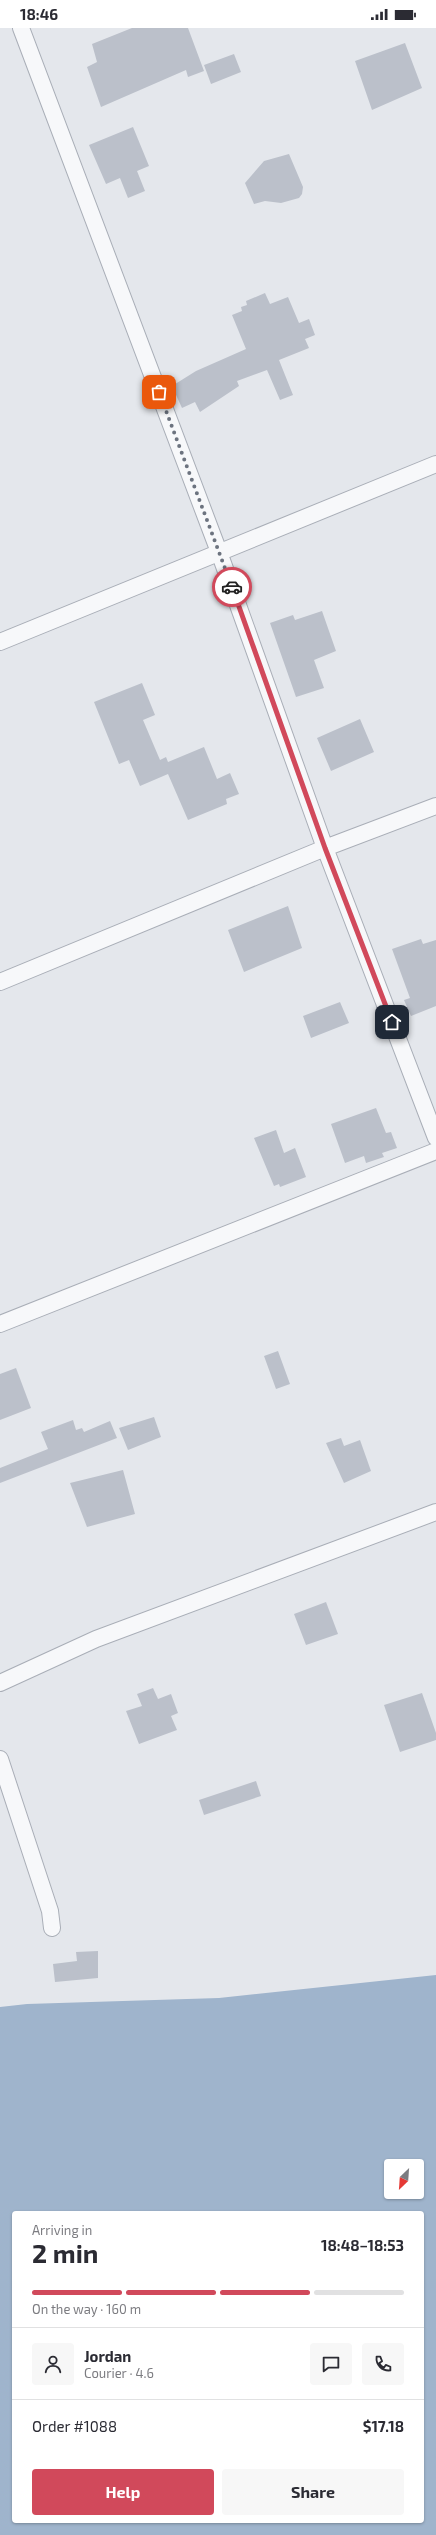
<!DOCTYPE html>
<html lang="en">
<head>
<meta charset="utf-8">
<style>
  body { margin:0; font-family:"Exo 2",sans-serif; background:#f7f7f7; color:#2b2b33; height:100vh; display:flex; flex-direction:column; font-size:15px; white-space:nowrap }
  * { box-sizing:border-box; margin:0 }
  p { font-size:13px; color:#7c7c81 }
  .icon { flex:none; width:22px; height:22px; fill:none; stroke:currentColor; stroke-width:2; stroke-linecap:round; stroke-linejoin:round }
  .map { position:relative; flex:1; overflow:hidden }
  .sheet { position:absolute; left:12px; top:2183px; width:412px; height:312px; display:flex; flex-direction:column; background:#fff; border-radius:4px; box-shadow:0 1px 3px #0004 }
  .sheet>* { flex:none }
  .needle { width:26px; rotate:205deg }
  .buttons { position:absolute; left:384px; top:2131px; display:grid; gap:8px }
  .buttons a { display:grid; place-items:center; width:40px; height:40px; border-radius:4px; background:#fff; box-shadow:0 1px 3px #0004; font-size:20px }
  .pin { position:absolute; display:grid; place-items:center; width:34px; height:34px; color:#fff; margin:-17px; border-radius:8px; box-shadow:0 2px 6px #0006 }
  .courier { position:absolute; display:grid; place-items:center; width:40px; height:40px; margin:-20px; border:3px solid #d1495b; border-radius:50%; background:#fff; color:#222; box-shadow:0 1px 5px #0007 }
  .head em { font-style:normal; font-weight:700 }
  .head div { display:flex; flex-direction:column-reverse }
  .head { display:flex; align-items:center; justify-content:space-between; height:68px; padding:0 20px }
  h1 { font-size:26px; font-weight:700; line-height:30px }
  .bar { display:grid; grid-template-columns:repeat(4,1fr); gap:6px 4px; align-content:center; height:48px; padding:0 20px }
  .bar i { height:5px; border-radius:3px; background:#e1e1e2 }
  .bar .current { background:#d1495b }
  .bar p { grid-column:span 4 }
  .line { display:flex; align-items:center; gap:10px; padding:0 20px; border-top:1px solid #e1e1e2 }
  .line div { flex:1 }
  .round { display:grid; place-items:center; flex:none; width:42px; height:42px; border-radius:4px; background:#f7f7f7 }
  .button { display:flex; gap:8px; margin-top:auto; padding:8px 20px }
  .button a { flex:1; height:46px; border-radius:4px; background:#d1495b; color:#fff; font-size:16px; font-weight:700; line-height:46px; text-align:center }
  .button a+a { background:#f7f7f7; color:#2b2b33 }
  .status { display:flex; justify-content:space-between; align-items:center; height:28px; padding:0 20px; background:#fff; direction:ltr }
  .status svg { height:11px; fill:currentColor }
  .map>svg:first-child { display:block }
</style>
</head>
<body>
<div class="status"><b>18:46</b><svg viewBox="0 0 49 12"><path d="M0 12V9h3v3zM5 12V6h3v6zM10 12V3h3v9zM15 12V0h3v12zM26 1h20v11H26zM47 4h2v5h-2z"/></svg></div>
<div class="map">
<svg width="436" height="2507" viewBox="0 0 436 2507">
  <rect width="100%" height="100%" fill="#e4e7ec"/>
  <!-- water -->
  <path fill="#9fb4cc" fill-rule="evenodd" d="M436,1947V2507H0V1979L27,1976L219,1970ZM391,2138H417V2164H391ZM14,2185H422V2493H14Z"/>
  <!-- building -->
  <path fill="#bbc0ca" d="M132,0H188L204,43L188,49L186,42L101,79L87,39L97,34L92,16Z
    M405,15L422,60L372,82L355,33Z
    M234,26L241,44L211,56L204,37Z
    M133,99L149,138L137,143L145,163L128,170L120,150L106,156L89,117Z
    M289,126L303,159L302,166L299,170L281,175L265,173L254,176L245,155L264,133Z
    M265,265L270,276L288,269L299,295L309,291L315,307L305,311L309,320L279,332L293,367L280,372L267,342L237,353L239,358L200,384L195,374L182,380L172,358L196,343L246,321L232,287L242,283L241,279L247,277L246,273Z
    M322,583L336,623L314,632L324,660L296,669L270,595L293,587L295,592Z
    M142,655L155,687L143,692L160,732L166,729L168,734L204,719L217,751L230,745L239,766L226,771L227,776L188,792L168,746L140,758L129,732L119,736L94,674Z
    M360,691L374,724L331,743L317,710Z
    M288,878L302,920L244,944L228,902Z
    M421,911L423,916L436,912V978L411,988L404,972L410,970L392,921Z
    M340,974L349,995L311,1010L303,988Z
    M376,1080L386,1105L391,1104L397,1120L382,1125L384,1129L366,1135L364,1128L345,1135L331,1096Z
    M276,1102L284,1125L295,1120L306,1149L280,1159L279,1156L274,1158L254,1110Z
    M278,1323L290,1356L276,1361L264,1328Z
    M16,1340L31,1380L0,1392V1346Z
    M154,1389L161,1409L128,1422L119,1400Z
    M73,1392L76,1402L82,1400L84,1404L110,1393L117,1410L0,1455V1440L48,1421L41,1404Z
    M341,1410L344,1418L360,1412L371,1443L344,1455L326,1415Z
    M123,1442L135,1486L87,1499L70,1455Z
    M326,1574L338,1606L306,1617L294,1586Z
    M153,1660L158,1671L171,1666L178,1685L171,1688L177,1702L139,1716L126,1683L142,1678L137,1666Z
    M422,1665L436,1705V1712L400,1724L384,1677Z
    M256,1753L261,1768L204,1787L199,1772Z
    M98,1923V1950L55,1954L53,1936L77,1933L76,1924Z"/>
  <g fill="none" stroke-linecap="round" stroke-linejoin="round">
    <defs>
      <path id="minor" d="M21,0L219,524L325,820L436,1110
        M0,614L436,436
        M0,954L325,820L436,778
        M0,1296L436,1123
        M0,1655L96,1611L436,1484
        M0,1731L50,1883L52,1900"/>
    </defs>
    <!-- minor casing -->
    <use href="#minor" stroke="#a9aeb7" stroke-width="18"/>
    <!-- minor -->
    <use href="#minor" stroke="#f7f8fa" stroke-width="16"/>
  </g>
  <g fill="none" stroke-linecap="round" stroke-linejoin="round">
    <!-- done -->
    <path stroke="#6c737f" stroke-width="4" stroke-dasharray="0 7.2" d="M159,364L232,559"/>
    <!-- route -->
    <path stroke="#d1495b" stroke-width="5" d="M232,559L325,820L392,994"/>
  </g>
</svg>
<div class="buttons">
<a><svg class="needle" viewBox="-14 -14 28 28"><path d="M0-13l5 13h-10z" fill="#e53935"/><path d="M0 13l5-13h-10z" fill="#7c7c81"/></svg></a>
</div>
<div class="pin" style="left:159px;top:364px;background:#ea580c"><svg class="icon" aria-label="bag" viewBox="0 0 24 24"><path d="M5 8h14l-1 12H6zM9 8a3 3 0 0 1 6 0"/></svg></div>
<div class="pin" style="left:392px;top:994px;background:#1f2937"><svg class="icon" aria-label="home" viewBox="0 0 24 24"><path d="M3 11l9-7 9 7M6 9v11h12V9"/></svg></div>
<div class="courier" style="left:232px;top:559px"><svg class="icon" aria-label="car" viewBox="0 0 24 24"><path d="M5 17H2v-5l4-1 3-4h7l3 4 3 1v5h-3M9 17h6M6 11h13"/><circle cx="7" cy="17" r="2"/><circle cx="17" cy="17" r="2"/></svg></div>
<section class="sheet">
<div class="head"><div><h1>2 min</h1><p>Arriving in</p></div><em>18:48–18:53</em></div>
<div class="bar"><i class="current"></i><i class="current"></i><i class="current"></i><i></i><p>On the way · 160 m</p></div>
<div class="line" style="height:72px"><a class="round"><svg class="icon" aria-label="person" viewBox="0 0 24 24"><circle cx="12" cy="8" r="4"/><path d="M4 21q1-7 8-7t8 7"/></svg></a><div><b>Jordan</b><p>Courier · 4.6</p></div><a class="round"><svg class="icon" aria-label="chat" viewBox="0 0 24 24"><path d="M4 5h16v11H9l-5 4z"/></svg></a><a class="round"><svg class="icon" aria-label="phone" viewBox="0 0 24 24"><path d="M5 4h4l2 5-3 2q2 4 5 5l2-3 5 2v4C11 20 4 13 5 4z"/></svg></a></div>
<div class="line" style="height:52px"><div>Order #1088</div><b>$17.18</b></div>
<div class="button"><a>Help</a><a>Share</a></div>
</section>
</div>
</body>
</html>
